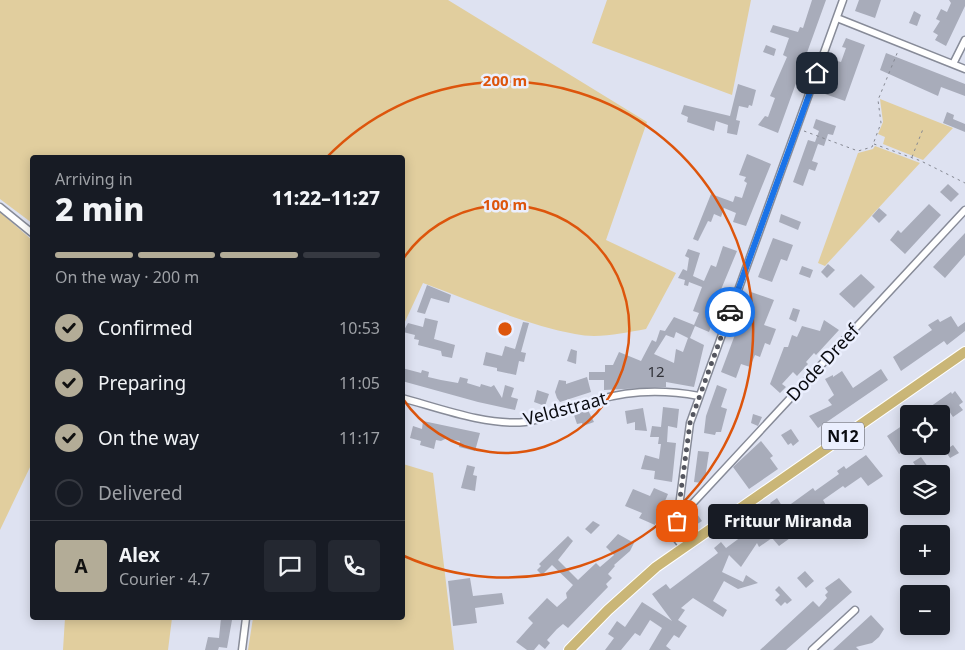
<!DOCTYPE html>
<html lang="en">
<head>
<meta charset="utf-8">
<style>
  body { margin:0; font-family:"Noto Sans",sans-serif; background:#242831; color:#f1f3f6; height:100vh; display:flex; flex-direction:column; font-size:19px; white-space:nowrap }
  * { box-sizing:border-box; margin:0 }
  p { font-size:16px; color:#9ea1a6 }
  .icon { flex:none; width:28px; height:28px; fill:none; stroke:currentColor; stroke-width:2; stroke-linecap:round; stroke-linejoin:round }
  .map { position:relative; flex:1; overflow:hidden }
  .drawer { position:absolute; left:30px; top:155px; width:375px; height:465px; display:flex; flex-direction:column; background:#171b24; border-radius:5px; box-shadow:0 2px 12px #0003 }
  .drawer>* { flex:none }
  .buttons { position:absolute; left:900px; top:405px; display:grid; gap:10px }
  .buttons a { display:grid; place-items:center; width:50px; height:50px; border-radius:5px; background:#171b24; box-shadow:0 2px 12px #0003; font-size:25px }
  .pin { position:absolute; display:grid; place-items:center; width:42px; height:42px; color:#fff; margin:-21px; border-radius:10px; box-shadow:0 2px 8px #0006 }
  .courier { position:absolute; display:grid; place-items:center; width:50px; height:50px; margin:-25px; border:4px solid #1a73e8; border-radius:50%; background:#fff; color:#222; box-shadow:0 1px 6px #0007 }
  .bubble { position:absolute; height:35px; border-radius:5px; background:#171b24; box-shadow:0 2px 12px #0003; font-size:16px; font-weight:800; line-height:35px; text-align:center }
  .summary em { font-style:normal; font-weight:800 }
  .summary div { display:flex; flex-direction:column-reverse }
  .summary { display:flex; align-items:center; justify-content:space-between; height:85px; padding:0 25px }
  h1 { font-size:32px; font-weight:800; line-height:38px }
  .bar { display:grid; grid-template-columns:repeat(4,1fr); gap:8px 5px; align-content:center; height:60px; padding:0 25px }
  .bar i { height:6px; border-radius:4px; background:#363941 }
  .bar .active { background:#b3ac97 }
  .bar p { grid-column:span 4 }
  .line { display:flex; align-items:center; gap:12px; padding:0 25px; border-top:1px solid #363941 }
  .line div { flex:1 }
  .round { display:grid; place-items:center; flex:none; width:52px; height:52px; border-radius:5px; background:#242831 }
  ol { padding:0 25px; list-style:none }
  li { display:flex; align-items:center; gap:15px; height:55px }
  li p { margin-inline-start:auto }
  li .icon { padding:5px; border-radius:50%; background:#b3ac97; color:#111; stroke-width:4 }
  li:last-child { color:#9ea1a6 }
  li i { width:28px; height:28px; border:2px solid #363941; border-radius:50% }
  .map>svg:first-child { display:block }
</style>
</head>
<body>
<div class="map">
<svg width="965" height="650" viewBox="0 0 965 650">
  <rect width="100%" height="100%" fill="#dee2f1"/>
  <!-- green -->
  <path fill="#e1ce9e" d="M0,0H448L647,122L606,240L676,273L646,329C623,333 598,339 575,334C523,324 472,301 423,283L403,326L402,158H32V223L0,199Z
    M607,0H751L732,95L592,43Z
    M880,99L953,128L923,160L883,144L885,137L878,134L883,122Z
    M875,146L920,163L825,266L818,263L858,153L873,149Z
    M0,212L32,240V463L0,530Z
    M403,464L433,473L454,650H248L253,618H402Z
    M65,618H172L168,650H63Z"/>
  <!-- building -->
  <path fill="#a8acba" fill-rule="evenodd" d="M812,0H826L778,133L758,125L765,116L768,117L775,98L770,96L787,57L783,55L789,38L770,32L773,25L798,32L800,27L803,28Z
    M859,0H881L875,18L855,11Z
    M949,0H965V6L946,46L935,40L938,35L933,32L940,21L936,19L941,9L947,12L951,3Z
    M914,11L921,15L917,26L909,23Z
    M846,38L865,45L845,101L825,94L837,61L841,62L846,48L842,47Z
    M766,45L776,49L774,56L763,52Z
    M886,53L965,84V96L941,87L938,96L880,70Z
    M738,84L756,90L752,106L749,105L748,108L739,106L736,120L740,121L737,135L727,133L728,125L716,121L714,131L687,122L688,117L681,114L684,105L730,116Z
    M947,112L954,115L953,119L965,124V132L943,123Z
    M816,119L836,126L833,135L828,134L824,146L818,144L812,161L818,163L815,171L809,169L803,186L793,182L808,140L815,142L819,131L813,128Z
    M747,154L771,164L746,226L733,222L736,213L724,208L721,217L714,214L711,222L708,221L698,241L693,239L711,194L733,202L735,196L742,198L747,183L744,181L746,177L739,175Z
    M948,184L959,194L951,202L940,192Z
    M929,204L941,215L905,254L890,240L898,230L901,233Z
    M879,208L887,215L879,223L872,216Z
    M781,214L801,222L798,230L779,222Z
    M965,233V255L945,278L933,267Z
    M773,238L793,245L787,261L781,259L772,282L758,277Z
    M723,246L737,251L710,316L714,318L709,332L695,326L690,338L704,345L694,387L666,382V387L604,390V380H589V372H605V365H613L619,352L641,361L652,340L656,342L660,330L665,331L674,317L694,325L699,313L693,311L702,287L689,282L688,286L684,285L685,280L678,278L683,269L687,271L689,258L685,256L688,249L700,253L693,276L704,281L711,265L716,267ZM676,332L688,338L683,352L676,349L674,363L654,354L666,335L674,338Z
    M828,264L835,270L827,278L821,272Z
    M802,266L813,270L810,278L799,274Z
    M861,274L875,287L854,308L839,294Z
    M427,285L451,295L449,303L431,298L425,314L417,312Z
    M751,292L774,300L764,325L776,329L770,345L765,343L760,357L755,355L750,367L741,364L736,378L721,372Z
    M793,308L800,310L796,322L789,319Z
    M951,316L958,327L965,322V331L947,345L944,341L901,371L893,357L932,330L928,325L938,319L940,322Z
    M425,318L438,321L434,339L455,345L452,358L442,356L441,351L418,345L419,340L414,339L415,335L403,332L408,323L423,327Z
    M824,320L839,330L816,355L814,353L806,362L808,364L797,376L793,372L782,384L786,387L780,393L770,384L784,347H788L792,335L797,337L802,326L820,331Z
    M523,322L529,323L521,352L526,353L524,362L519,361L516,375L497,371V368L483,365L486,352L502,356L505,346L515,349Z
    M571,349L577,351L576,364L567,361Z
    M402,368L421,373L422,370L429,372L428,377L441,380L458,383L460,377L468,379L467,383L480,387L481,384L491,387L494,385L502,398L505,385L514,388L511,397L518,399L515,410L478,402L402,381Z
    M881,369L888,380L818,428L809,416L832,405L828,400L834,395L825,379L833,375V377L842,371L853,388Z
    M587,377L591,392L560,402L557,398L555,392L559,380L566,381V384Z
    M717,385L727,389L721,407L727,409L721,432H716L715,435L704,433L706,416Z
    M537,390L549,394L545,406L534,402Z
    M955,391L963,402L959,405L963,410L953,417L949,411L941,417V414H920L951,392L952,394Z
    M663,407L679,409L677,428L668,426L667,442L676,443L672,482L654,479L655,471L641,469L645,455L659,459L661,444H658L659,437H650L652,426L661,427Z
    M643,408L647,431L635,430V422L627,424L625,411Z
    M588,410L594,422L583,426L582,423L577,424L574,415Z
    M753,414L762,417L758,426L751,423Z
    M423,421L480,433L475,451L459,447L460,441L445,439L441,441L436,440L434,449L420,445L421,441L410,438L413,426L422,429Z
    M909,421V448L899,454L887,436Z
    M791,429L799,441L793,446L791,443L788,445L781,435Z
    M941,435L950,447L953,445L959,453L950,458L941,445Z
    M761,441L773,456L770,458L778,469L749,489L733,467Z
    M698,451L709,452L705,479H702V483L694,482Z
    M866,455L883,476L868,486L861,477L845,488L843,486L823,500L827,507L788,529L793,536L779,546L772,538L759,547L757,543L741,567L729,555L722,572L743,582L746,575L758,583L738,589L724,581L713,601L727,610L723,617L693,598L681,608L685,610L678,620L687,626L679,638L674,635L666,646L671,650H649L662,628L650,620L640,636L635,633L621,650H605L614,638L608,634L617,621L625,627L642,602L672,621L652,594L666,584L670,589L718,553L714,548L721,542L726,548L745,534L743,531L763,518L761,514L772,506L770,503L777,498L784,509L813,488L815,491L839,474L837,471L844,466L846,469Z
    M921,457L933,474H921L913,462Z
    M467,465L475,467L473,475L477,476L475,491L461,488Z
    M654,488L668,494L655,525L639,518L642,513L625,506L633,489L650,496Z
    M695,511L702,521L685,532L683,526L688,522L686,519Z
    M840,514L845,522L838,529L834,519Z
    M593,521L600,525L591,534L585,529Z
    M618,534L634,543L630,551L614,565L615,566L608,574L612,578L606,584L608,587L568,628L563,624L557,629L547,640L550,643L545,649L539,644L534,650H527L516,642L533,623L528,618L547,598L557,607L567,598L566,593L573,585L552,565L542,575L537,570L541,566L539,564L568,536L573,541L558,560L578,580L596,563L600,567L614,555L606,547Z
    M805,571L814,581L806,588L797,578Z
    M470,578L473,596L502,593L504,604L475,608L477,623L453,626L448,581Z
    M839,578L852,592L786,650H760L813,601L819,607L827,598L825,595L828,592L825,588Z
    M779,586L792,600L787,604L785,602L781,606L775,600L780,595L775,590Z
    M871,615L884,629L879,637L872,643L856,647L859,650H833Z
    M221,618L232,620L227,648L219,647L218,650H205L208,637L219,638Z"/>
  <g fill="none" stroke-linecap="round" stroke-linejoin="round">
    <defs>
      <path id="minor" d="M837,18L965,69
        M953,64L965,40
        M0,207L32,233
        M402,398C439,408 487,426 525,422C550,419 574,407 598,400C631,390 666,390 699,396
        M678,513L693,503L965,210
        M683,547L675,537L690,423L843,0
        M242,650L246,618
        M812,650L855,610"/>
      <path id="primary" d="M569,650L608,610L656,567L965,352"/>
    </defs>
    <!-- minor casing -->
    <use href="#minor" stroke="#878b98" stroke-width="9"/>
    <!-- primary casing -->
    <use href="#primary" stroke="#fff" stroke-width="12"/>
    <!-- path -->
    <path stroke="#848791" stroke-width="1" stroke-dasharray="2.5 4" stroke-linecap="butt" d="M804,131L858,151L872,147L881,123L878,100L898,51
      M874,144L921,161L965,183
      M912,157L923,129"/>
    <!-- minor -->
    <use href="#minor" stroke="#fff" stroke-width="6"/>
    <!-- primary -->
    <use href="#primary" stroke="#cab677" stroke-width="10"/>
  </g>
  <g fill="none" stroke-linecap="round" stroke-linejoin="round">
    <!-- done -->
    <path stroke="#54565f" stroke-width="5" stroke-dasharray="0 9" d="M677,521L690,423L730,312"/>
    <!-- route -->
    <path stroke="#1a73e8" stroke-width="6" d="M730,312L817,73"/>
  </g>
  <!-- distance rings -->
  <g fill="none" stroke="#dd550c" stroke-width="2.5">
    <path d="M403 259A124 124 0 1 1 403 399"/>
    <path d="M327 157A248 248 0 1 1 404 556"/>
  </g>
  <g text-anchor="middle" stroke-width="5" stroke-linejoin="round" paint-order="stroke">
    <!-- number labels -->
    <g font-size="15" fill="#32333a">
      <text x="656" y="377">12</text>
    </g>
    <!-- shield labels -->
    <rect fill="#ebeffe" stroke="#4e4f57" stroke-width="1" x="822" y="422.5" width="42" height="27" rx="4"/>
    <g font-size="16" font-weight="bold" fill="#0a0b10">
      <text x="843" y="442">N12</text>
    </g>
    <!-- street labels -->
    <g font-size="18" fill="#0a0b10" stroke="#ebeffe">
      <text transform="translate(823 363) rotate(-47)" y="6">Dode Dreef</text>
      <text transform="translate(565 409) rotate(-15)" y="6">Veldstraat</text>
    </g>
  </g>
  <circle cx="505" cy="329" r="8" fill="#dd550c" stroke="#ebeffe" stroke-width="2.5"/>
  <g font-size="15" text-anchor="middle" font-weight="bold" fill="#dd550c" stroke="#ebeffe" stroke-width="5" stroke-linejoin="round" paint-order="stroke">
    <text x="505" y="86">200 m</text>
    <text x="505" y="210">100 m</text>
  </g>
</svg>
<div class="buttons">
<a><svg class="icon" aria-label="locate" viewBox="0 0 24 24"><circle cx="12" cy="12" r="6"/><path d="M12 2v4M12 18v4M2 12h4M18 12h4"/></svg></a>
<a><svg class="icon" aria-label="layers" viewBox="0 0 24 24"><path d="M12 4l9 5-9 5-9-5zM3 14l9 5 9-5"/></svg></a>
<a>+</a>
<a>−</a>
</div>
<div class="pin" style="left:677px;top:521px;background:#ea580c"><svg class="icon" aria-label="bag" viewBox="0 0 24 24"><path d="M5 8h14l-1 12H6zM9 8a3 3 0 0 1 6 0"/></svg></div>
<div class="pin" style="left:817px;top:73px;background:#1f2937"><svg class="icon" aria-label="home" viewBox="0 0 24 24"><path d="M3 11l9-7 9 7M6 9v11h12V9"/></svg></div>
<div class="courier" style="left:730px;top:312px"><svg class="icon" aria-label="car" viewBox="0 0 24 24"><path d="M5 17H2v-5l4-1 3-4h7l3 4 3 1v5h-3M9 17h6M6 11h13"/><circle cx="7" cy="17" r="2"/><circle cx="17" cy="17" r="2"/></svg></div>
<div class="bubble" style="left:708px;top:504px;width:160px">Frituur Miranda</div>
<section class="drawer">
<div class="summary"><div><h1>2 min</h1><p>Arriving in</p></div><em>11:22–11:27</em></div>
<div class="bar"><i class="active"></i><i class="active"></i><i class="active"></i><i></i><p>On the way · 200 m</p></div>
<ol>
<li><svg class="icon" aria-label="check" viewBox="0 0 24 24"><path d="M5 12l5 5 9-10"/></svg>Confirmed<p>10:53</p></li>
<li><svg class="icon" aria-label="check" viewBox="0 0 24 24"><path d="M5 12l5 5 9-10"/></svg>Preparing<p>11:05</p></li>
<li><svg class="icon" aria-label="check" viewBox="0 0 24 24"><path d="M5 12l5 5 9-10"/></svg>On the way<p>11:17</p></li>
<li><i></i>Delivered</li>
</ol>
<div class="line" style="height:90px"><b class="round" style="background:#b3ac97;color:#111">A</b><div><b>Alex</b><p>Courier · 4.7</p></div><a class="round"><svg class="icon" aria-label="chat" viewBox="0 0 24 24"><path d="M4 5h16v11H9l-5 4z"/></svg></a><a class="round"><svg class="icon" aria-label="phone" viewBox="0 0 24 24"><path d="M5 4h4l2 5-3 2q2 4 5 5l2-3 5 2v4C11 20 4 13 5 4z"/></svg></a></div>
</section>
</div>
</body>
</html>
